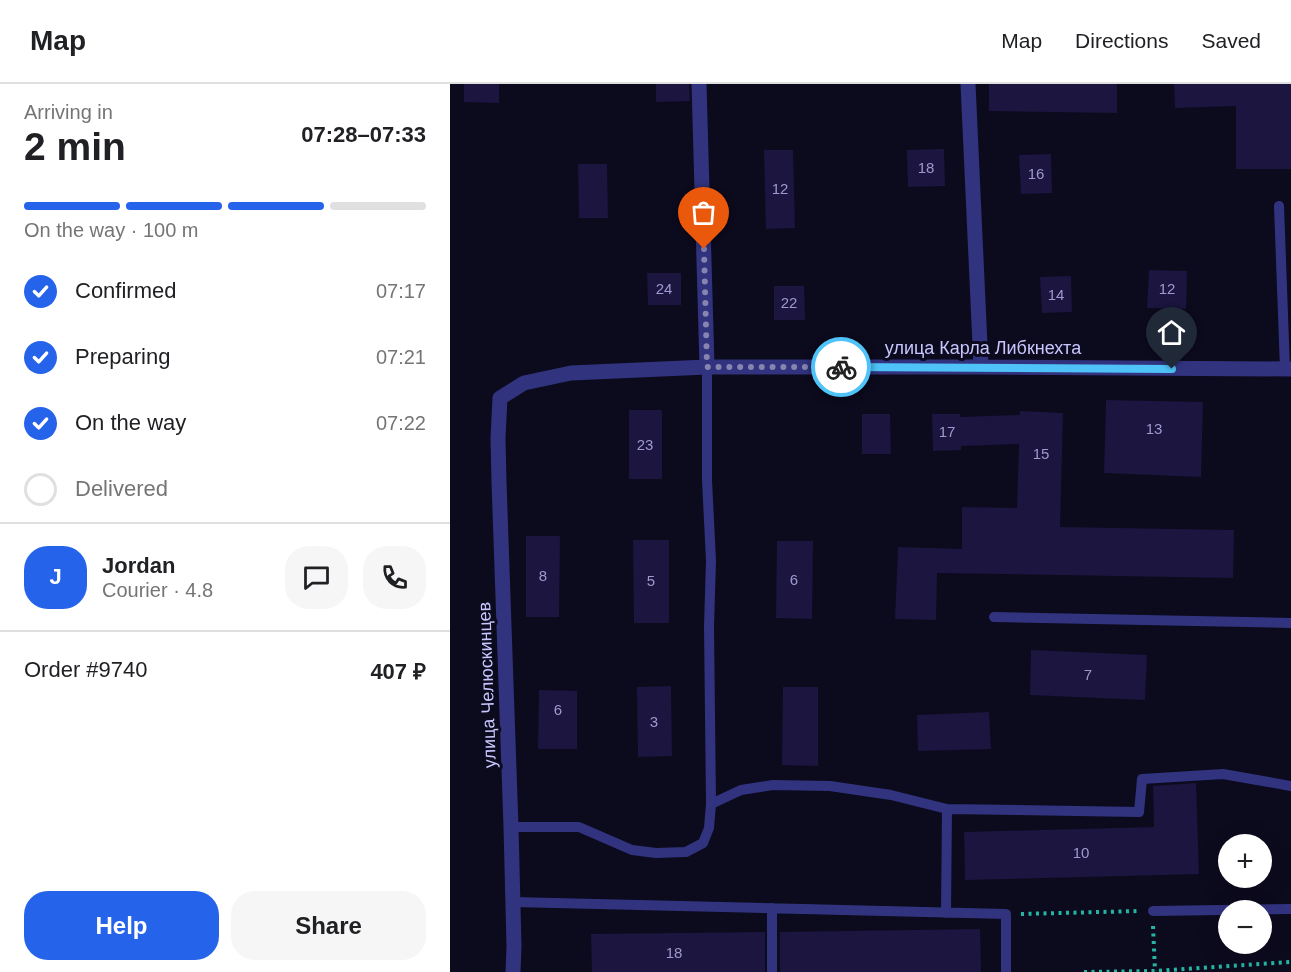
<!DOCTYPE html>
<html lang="en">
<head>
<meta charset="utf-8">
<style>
  body { margin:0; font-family:Helvetica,sans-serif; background:#f6f6f6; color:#202124; height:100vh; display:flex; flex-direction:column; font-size:22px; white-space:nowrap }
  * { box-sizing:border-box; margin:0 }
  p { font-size:20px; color:#757577 }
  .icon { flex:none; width:33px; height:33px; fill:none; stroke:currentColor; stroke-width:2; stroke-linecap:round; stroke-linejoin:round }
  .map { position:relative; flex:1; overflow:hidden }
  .drawer { display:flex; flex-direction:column; background:#fff; width:450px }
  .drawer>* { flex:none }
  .tools { position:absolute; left:768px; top:750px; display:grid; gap:12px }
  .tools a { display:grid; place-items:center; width:54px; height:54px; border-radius:50%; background:#fff; box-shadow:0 6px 24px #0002; font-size:30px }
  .pin { position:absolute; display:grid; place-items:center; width:51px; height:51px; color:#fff; margin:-62px -26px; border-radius:50% 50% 50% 0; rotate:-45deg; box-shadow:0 0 6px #0007 }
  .pin .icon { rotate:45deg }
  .courier { position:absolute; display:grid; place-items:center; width:60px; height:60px; margin:-30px; border:4px solid #4fc3f7; border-radius:50%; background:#fff; color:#222; box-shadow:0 2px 8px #0007 }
  .headline em { font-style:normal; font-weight:700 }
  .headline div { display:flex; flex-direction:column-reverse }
  .headline { display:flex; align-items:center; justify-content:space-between; height:102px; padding:0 24px }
  h1 { font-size:39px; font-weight:700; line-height:45px }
  .bar { display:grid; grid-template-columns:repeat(4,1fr); gap:9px 6px; align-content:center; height:72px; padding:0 24px }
  .bar i { height:8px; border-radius:4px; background:#e0e0e0 }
  .bar .on { background:#2563eb }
  .bar p { grid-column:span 4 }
  .line { display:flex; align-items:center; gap:15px; padding:0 24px; border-top:2px solid #e0e0e0 }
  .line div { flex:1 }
  .round { display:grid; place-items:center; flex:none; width:63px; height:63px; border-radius:24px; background:#f6f6f6 }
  ol { padding:0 24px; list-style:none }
  li { display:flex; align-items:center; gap:18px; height:66px }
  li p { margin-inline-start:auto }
  li .icon { padding:6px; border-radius:50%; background:#2563eb; color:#fff; stroke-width:4 }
  li:last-child { color:#757577 }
  li i { width:33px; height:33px; border:3px solid #e0e0e0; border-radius:50% }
  .cta { display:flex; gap:12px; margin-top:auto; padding:12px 24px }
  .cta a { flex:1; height:69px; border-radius:24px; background:#2563eb; color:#fff; font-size:24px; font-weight:700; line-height:69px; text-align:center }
  .cta a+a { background:#f6f6f6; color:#202124 }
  header { display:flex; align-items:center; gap:36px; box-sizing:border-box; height:84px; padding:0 30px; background:#fff; border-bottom:2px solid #e0e0e0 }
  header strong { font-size:28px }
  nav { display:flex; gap:33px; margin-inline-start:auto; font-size:21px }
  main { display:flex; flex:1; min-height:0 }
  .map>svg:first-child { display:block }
</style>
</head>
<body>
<header>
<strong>Map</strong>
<nav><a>Map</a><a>Directions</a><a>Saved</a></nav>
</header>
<main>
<section class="drawer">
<div class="headline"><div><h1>2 min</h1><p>Arriving in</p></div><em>07:28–07:33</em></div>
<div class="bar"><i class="on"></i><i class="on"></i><i class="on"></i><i></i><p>On the way · 100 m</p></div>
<ol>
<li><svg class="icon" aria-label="check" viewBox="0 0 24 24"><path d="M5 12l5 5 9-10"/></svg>Confirmed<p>07:17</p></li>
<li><svg class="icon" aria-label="check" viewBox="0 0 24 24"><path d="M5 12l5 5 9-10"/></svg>Preparing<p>07:21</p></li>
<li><svg class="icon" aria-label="check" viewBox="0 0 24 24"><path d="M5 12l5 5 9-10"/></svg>On the way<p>07:22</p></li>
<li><i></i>Delivered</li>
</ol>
<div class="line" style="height:108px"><b class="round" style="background:#2563eb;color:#fff">J</b><div><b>Jordan</b><p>Courier · 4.8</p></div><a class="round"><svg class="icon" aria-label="chat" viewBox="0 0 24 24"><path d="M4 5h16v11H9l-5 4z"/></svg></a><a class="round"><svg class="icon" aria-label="phone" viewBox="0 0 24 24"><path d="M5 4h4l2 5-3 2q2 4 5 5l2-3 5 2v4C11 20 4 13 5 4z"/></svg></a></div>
<div class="line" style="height:78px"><div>Order #9740</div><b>407 ₽</b></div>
<div class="cta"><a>Help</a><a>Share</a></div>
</section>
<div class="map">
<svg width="841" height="888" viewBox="0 0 841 888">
  <rect width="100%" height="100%" fill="#0c0a1d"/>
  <!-- building -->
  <path fill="#1b153f" d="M14,0H49V19L14,18Z
    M206,0H239L240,17L206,18Z
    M539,0H667V29L539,27Z
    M724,0H841V85H786V22L725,24Z
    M494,65L495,102L458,103L457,66Z
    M314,66H343L345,144L316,145Z
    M601,70L602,109L571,110L569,71Z
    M128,80H157L158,134H129Z
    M699,186L737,187L736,225L697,224Z
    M197,189H231V221H198Z
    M621,192L622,228L592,229L590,193Z
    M324,202H354L355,236H324Z
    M656,316L753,318L751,393L654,389Z
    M179,326H212V395H179Z
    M570,327L613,329L610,443L784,446L783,494L487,489L486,536L445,535L448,463L512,465V423L567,424L569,360L511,362V366L483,367L482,330H510V333L570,331Z
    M412,330H440L441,370H412Z
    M76,452H110L109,533H76Z
    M183,456H219V539H184Z
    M327,457H363L362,535L326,534Z
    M581,566L697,571L695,616L580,611Z
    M221,602L222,672L188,673L187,603Z
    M333,603H368V682L332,681Z
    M89,606L127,607V665H88Z
    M539,628L541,665L468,667L467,631Z
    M746,699L749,790L515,796L514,748L704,743L703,702Z
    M530,845L531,888H330V848Z
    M315,848V888H142L141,850Z"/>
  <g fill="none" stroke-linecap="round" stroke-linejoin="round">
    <!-- path -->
    <path stroke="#24b5a4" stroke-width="4" stroke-dasharray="3 4.5" stroke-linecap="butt" d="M571,830L689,827
      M703,842L705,887
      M634,888L705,887L841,878"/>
    <!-- lane -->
    <path stroke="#31337f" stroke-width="10" d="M829,122L835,285
      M544,533L841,539
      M261,720L291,706L323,701L380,702L441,711L497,725
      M61,743H129L182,766L206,769L236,768L253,759L259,744L261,720L259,542L261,477L257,396V283
      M63,818L556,830V888
      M703,827L841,825
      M496,829L497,725L689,728L692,695L773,690L841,702
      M322,888V824"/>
    <!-- street -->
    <path stroke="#31337f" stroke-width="15" d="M249,0L257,283
      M518,0L531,283
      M63,888L64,862L61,743L49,398L48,354L50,314L74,299L121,289L257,283H531L841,285"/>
  </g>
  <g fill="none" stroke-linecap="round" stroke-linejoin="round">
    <!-- done -->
    <path stroke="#8784b0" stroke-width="6" stroke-dasharray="0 10.8" d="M254,165L257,283H391"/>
    <!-- route -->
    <path stroke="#4fc3f7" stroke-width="8" d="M391,283L722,285"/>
  </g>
  <g text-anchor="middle" stroke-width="6" stroke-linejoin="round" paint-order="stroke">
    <!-- number labels -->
    <g font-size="15" fill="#9e9acf">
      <text x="476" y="89">18</text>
      <text x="586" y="95">16</text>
      <text x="330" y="110">12</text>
      <text x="214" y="210">24</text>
      <text x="717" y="210">12</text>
      <text x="606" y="216">14</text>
      <text x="339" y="224">22</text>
      <text x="704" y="350">13</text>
      <text x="497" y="353">17</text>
      <text x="195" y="366">23</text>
      <text x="591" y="375">15</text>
      <text x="93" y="497">8</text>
      <text x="344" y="501">6</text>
      <text x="201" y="502">5</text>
      <text x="638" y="596">7</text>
      <text x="108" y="631">6</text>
      <text x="204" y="643">3</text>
      <text x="631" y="774">10</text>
      <text x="224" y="874">18</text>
    </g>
    <!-- street labels -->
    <g font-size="18" fill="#c9c6ff" stroke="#0c0a1d">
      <text x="533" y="270">улица Карла Либкнехта</text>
      <text transform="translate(37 601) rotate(-92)" y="6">улица Челюскинцев</text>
    </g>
  </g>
</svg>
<div class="tools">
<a>+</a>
<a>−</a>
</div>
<div class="pin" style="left:254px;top:165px;background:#ea580c"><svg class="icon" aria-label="bag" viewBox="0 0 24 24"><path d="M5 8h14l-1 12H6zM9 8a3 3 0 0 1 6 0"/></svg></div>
<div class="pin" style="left:722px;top:285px;background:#1f2937"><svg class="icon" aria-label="home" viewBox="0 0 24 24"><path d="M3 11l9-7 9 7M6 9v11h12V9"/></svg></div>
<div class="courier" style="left:391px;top:283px"><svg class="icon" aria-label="bike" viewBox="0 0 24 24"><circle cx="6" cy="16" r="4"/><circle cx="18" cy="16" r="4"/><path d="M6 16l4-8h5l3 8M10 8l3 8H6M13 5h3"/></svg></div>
</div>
</main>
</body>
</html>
